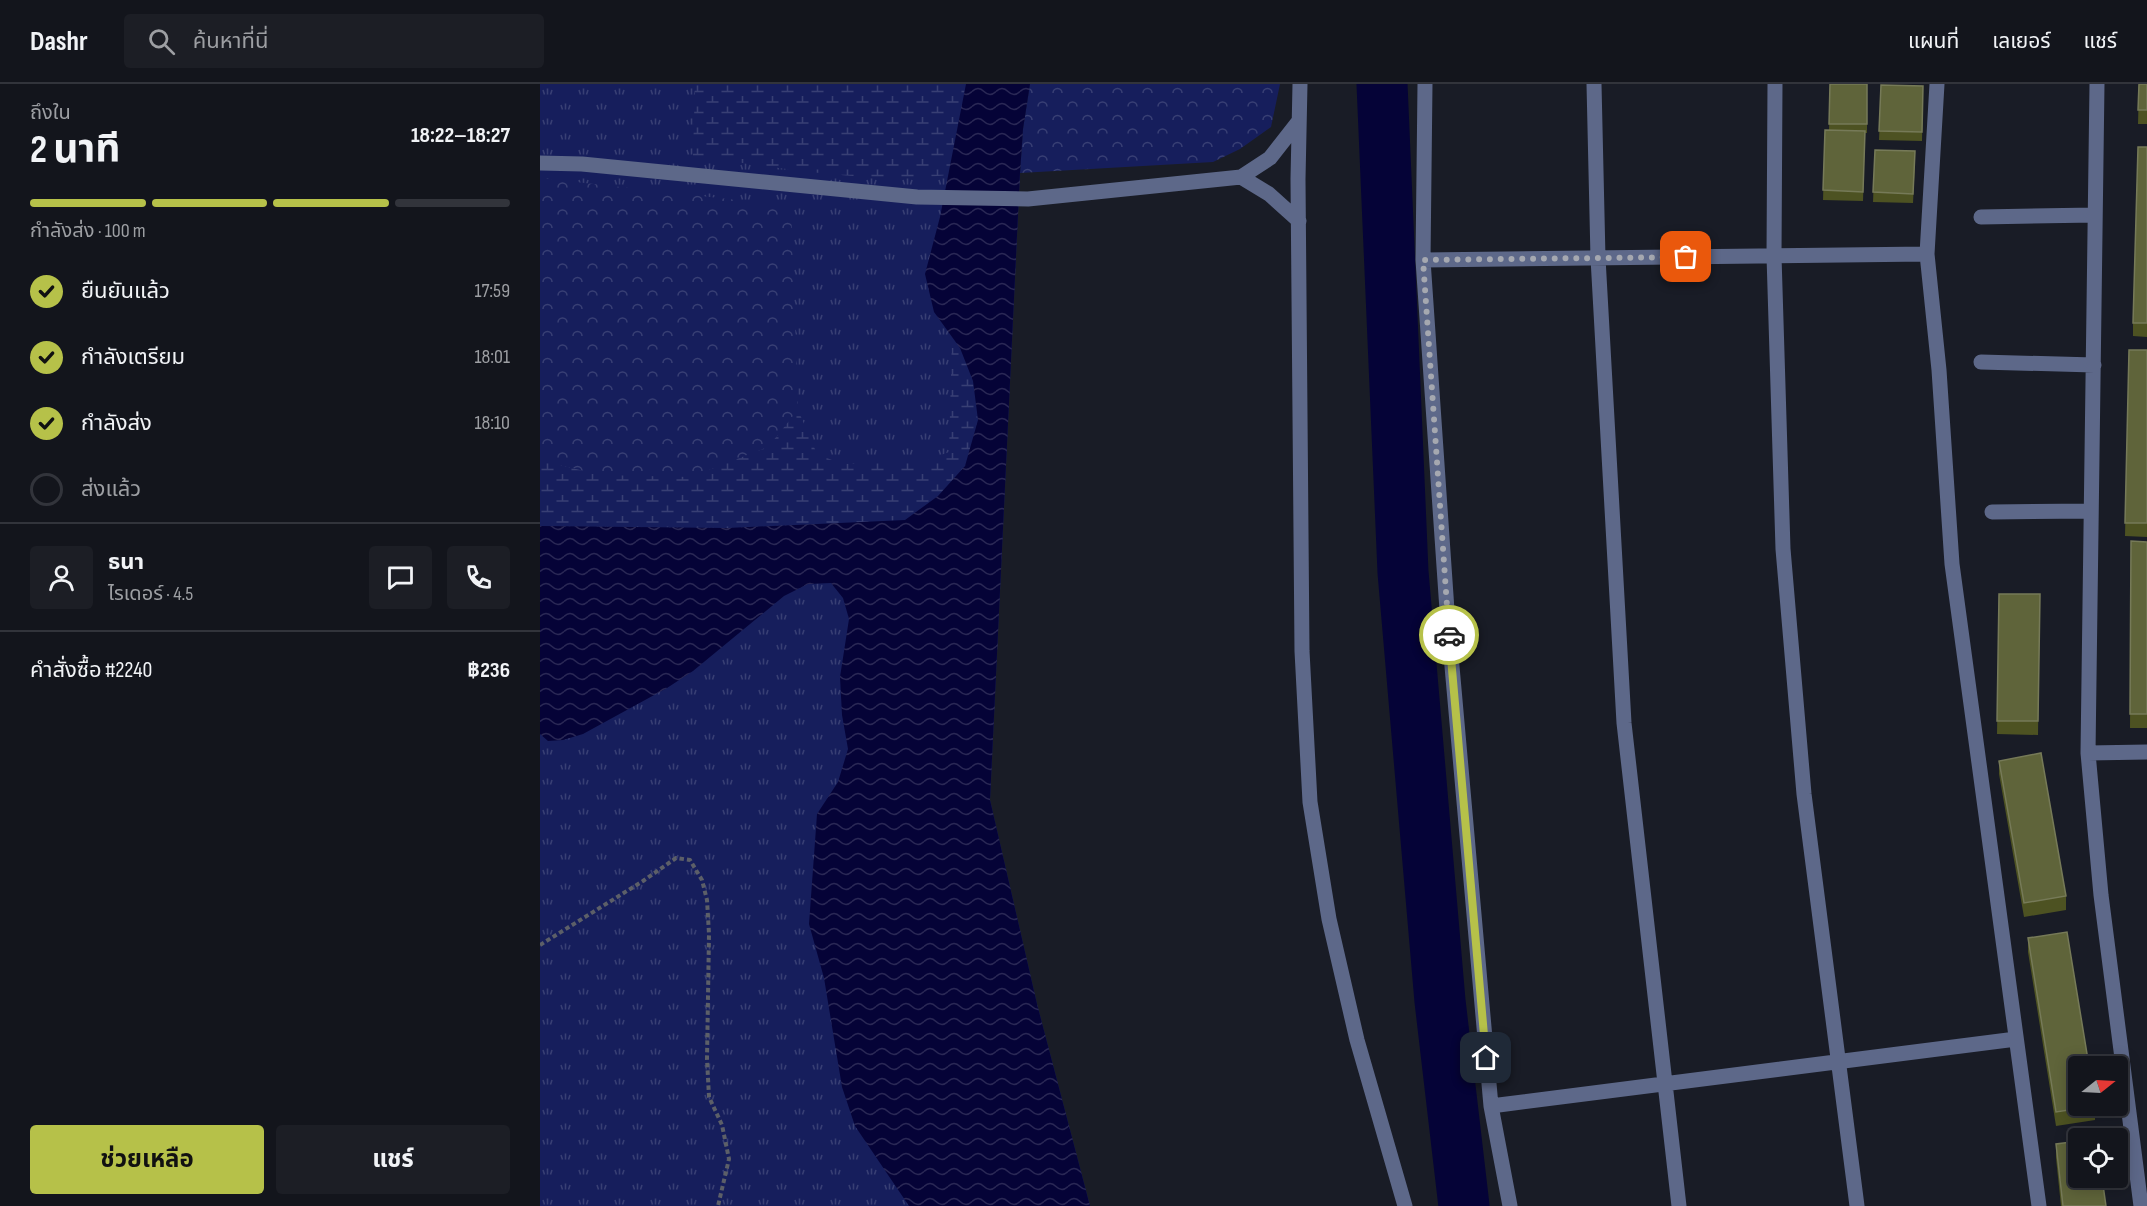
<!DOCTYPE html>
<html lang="th">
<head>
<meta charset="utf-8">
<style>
  body { margin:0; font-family:"Sofia Sans Condensed","Noto Sans Thai",sans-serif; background:#1c1e25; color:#f1f3f6; height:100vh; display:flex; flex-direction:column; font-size:22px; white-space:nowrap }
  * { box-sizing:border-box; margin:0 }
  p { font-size:20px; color:#9d9fa3 }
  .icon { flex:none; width:33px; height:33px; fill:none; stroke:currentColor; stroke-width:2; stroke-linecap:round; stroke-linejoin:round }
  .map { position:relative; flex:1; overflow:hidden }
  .details { display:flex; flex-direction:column; background:#13151c; width:540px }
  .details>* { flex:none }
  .needle { width:39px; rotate:72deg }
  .fabs { position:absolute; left:1528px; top:972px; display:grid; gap:12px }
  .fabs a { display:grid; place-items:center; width:60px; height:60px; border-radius:6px; background:#13151c; box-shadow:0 3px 15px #0003,0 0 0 2px #32343b; font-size:30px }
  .pin { position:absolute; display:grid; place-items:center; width:51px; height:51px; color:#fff; margin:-26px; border-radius:12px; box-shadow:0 3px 9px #0006 }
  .courier { position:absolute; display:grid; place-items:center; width:60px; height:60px; margin:-30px; border:4px solid #b6c149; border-radius:50%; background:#fff; color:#222; box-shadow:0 2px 8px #0007 }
  .overview em { font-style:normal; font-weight:700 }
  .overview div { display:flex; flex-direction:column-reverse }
  .overview { display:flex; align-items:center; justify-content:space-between; height:102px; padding:0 30px }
  h1 { font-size:39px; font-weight:700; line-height:45px }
  .bar { display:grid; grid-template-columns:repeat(4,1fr); gap:9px 6px; align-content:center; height:72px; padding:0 30px }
  .bar i { height:8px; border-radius:4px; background:#32343b }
  .bar .current { background:#b6c149 }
  .bar p { grid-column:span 4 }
  .line { display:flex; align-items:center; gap:15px; padding:0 30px; border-top:2px solid #32343b }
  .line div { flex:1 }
  .round { display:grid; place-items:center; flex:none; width:63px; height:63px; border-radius:6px; background:#1c1e25 }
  ol { padding:0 30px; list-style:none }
  li { display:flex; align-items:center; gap:18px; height:66px }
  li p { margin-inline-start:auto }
  li .icon { padding:6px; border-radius:50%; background:#b6c149; color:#111; stroke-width:4 }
  li:last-child { color:#9d9fa3 }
  li i { width:33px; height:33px; border:3px solid #32343b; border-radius:50% }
  .primary-button { display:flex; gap:12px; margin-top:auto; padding:12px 30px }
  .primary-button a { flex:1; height:69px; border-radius:6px; background:#b6c149; color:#111; font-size:24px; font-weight:700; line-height:69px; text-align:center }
  .primary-button a+a { background:#1c1e25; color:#f1f3f6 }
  header { display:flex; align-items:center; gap:36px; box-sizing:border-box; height:84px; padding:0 30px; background:#13151c; border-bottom:2px solid #32343b }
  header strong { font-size:28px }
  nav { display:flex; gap:33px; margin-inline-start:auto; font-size:21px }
  .search { width:420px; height:54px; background:#1c1e25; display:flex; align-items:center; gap:15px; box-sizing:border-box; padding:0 21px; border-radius:6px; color:#9d9fa3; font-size:22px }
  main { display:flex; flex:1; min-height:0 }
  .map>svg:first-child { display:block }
</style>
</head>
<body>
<header>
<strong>Dashr</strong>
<div class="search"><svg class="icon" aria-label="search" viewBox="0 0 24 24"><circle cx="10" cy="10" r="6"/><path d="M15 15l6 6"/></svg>ค้นหาที่นี่</div>
<nav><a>แผนที่</a><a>เลเยอร์</a><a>แชร์</a></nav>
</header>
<main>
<section class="details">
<div class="overview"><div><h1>2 นาที</h1><p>ถึงใน</p></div><em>18:22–18:27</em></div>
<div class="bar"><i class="current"></i><i class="current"></i><i class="current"></i><i></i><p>กำลังส่ง · 100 m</p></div>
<ol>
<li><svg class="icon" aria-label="check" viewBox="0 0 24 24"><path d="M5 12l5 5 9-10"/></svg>ยืนยันแล้ว<p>17:59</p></li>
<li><svg class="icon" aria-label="check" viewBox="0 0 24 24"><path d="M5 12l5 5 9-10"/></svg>กำลังเตรียม<p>18:01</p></li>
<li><svg class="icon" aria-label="check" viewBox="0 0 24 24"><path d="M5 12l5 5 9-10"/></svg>กำลังส่ง<p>18:10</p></li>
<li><i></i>ส่งแล้ว</li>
</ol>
<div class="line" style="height:108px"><a class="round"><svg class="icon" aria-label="person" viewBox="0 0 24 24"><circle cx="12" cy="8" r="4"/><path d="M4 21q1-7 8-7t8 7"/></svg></a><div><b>ธนา</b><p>ไรเดอร์ · 4.5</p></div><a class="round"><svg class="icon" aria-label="chat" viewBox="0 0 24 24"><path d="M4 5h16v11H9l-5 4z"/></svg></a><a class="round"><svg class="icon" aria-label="phone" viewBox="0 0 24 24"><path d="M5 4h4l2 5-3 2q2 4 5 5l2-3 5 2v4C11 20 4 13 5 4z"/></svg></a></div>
<div class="line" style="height:78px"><div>คำสั่งซื้อ #2240</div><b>฿236</b></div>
<div class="primary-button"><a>ช่วยเหลือ</a><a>แชร์</a></div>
</section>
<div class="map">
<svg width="1607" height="1122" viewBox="0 0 1607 1122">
  <defs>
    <pattern id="grass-tufts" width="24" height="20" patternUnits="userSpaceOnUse" patternTransform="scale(1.5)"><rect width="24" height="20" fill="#161e5c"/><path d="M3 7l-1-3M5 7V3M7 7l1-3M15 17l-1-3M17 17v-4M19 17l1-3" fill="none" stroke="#383f74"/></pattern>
    <pattern id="forest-crowns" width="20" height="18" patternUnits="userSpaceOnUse" patternTransform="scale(1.5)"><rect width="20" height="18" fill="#161e5c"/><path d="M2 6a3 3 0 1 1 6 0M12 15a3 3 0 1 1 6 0" fill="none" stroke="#383f74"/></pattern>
    <pattern id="wetland-marsh" width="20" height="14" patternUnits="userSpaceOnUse" patternTransform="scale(1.5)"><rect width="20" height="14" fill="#161e5c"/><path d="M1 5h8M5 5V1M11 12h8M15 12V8" fill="none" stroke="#383f74"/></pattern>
    <pattern id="water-waves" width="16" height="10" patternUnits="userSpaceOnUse" patternTransform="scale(1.5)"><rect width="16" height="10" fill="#050337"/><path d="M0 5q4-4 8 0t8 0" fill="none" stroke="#2a2855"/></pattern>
  </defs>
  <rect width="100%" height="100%" fill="#191c26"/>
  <!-- grass -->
  <path fill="url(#grass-tufts)" d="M0,0H490L483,45L480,89L450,716L497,920L550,1122H0Z"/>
  <!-- forest -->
  <path fill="url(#forest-crowns)" d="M490,0H740L731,43L700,65L673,78L480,89L483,45Z
    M0,94L251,122L258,326L228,363L151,393L60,391L0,376Z"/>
  <!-- wetland -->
  <path fill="url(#wetland-marsh)" d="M155,0H426L408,91C323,100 237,83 153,72Z
    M412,253L420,264L433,297L438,336L425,382L398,412L365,436L187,444L0,442V376L60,391L151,393L228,363L258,326L277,370L302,380L383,378L409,368Z"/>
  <!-- water -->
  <path fill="url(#water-waves)" d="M426,0H490L483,45L480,89L450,716L497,920L550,1122H369L315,1042L302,1003L284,894L269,840L277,730L298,698L308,665L302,631L300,593L309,535L303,514L291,499L268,500L244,512L153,587L127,604L43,650L23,656L8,657L0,650V442L187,444L365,436L398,412L425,382L438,336L433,297L420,264L394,228L385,190L400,133Z"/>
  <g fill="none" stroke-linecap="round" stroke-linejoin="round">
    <!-- river -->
    <path stroke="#050337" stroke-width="51" d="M842,0L863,488L900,917L924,1122"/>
    <!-- path -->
    <path stroke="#5c5f68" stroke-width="4" stroke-dasharray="4.5 3" stroke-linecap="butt" d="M0,861L103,797L136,774L150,776L162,796L167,816L169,850L167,975L169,1013L182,1041L189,1075L178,1122"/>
    <!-- street -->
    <path stroke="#5d6889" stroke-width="15" d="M760,0L758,95L762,567L770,718L789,835L817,956L865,1122
      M885,0L883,176L907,526L951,1022L970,1122
      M1054,0L1058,174L1084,639L1139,1122
      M1235,0L1234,172L1243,465L1264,710L1317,1122
      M1397,0L1387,170L1399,286L1412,480L1499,1122
      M1557,0L1548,669L1561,811L1601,1122
      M0,79L42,80L377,113L488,115L701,93L730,74L759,37
      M701,93L729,110L759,137
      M1441,133L1555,131
      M883,176L1387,170
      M1441,278L1554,281
      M1452,428L1551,427
      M1548,669L1607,668
      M951,1022L1476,955"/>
  </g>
  <!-- wall -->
  <path fill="#4d5222" d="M1290,0H1327V49H1325L1323,117L1283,116L1285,46H1289Z
    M1599,0H1607V40H1598Z
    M1341,1L1383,2L1382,57L1339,56Z
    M1607,63V253L1593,252V239Z
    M1335,66L1375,77L1373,119L1333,118Z
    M1589,266H1607V453L1585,452Z
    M1591,457L1607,458V644H1590Z
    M1459,510H1500L1498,651L1457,650Z
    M1459,677L1526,812V826L1484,833L1459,690Z
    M1488,854L1555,1022V1036L1516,1042L1488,868Z
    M1516,1060L1566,1122H1521L1516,1074Z"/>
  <!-- building -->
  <path fill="#5f643a" stroke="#767a58" stroke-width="1.5" d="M1290,0H1327V40H1289Z
    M1599,0H1607V26H1598Z
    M1341,1L1383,2L1382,48L1339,47Z
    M1285,46L1325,47L1323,108L1283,106Z
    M1598,63H1607V239H1593Z
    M1335,66L1375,67L1373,110L1333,108Z
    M1589,266H1607V439H1585Z
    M1591,457L1607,458V630H1590Z
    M1459,510H1500L1498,637H1457Z
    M1501,669L1526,812L1484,819L1459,677Z
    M1527,848L1549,982H1539V1022H1555L1516,1028L1488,854Z
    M1539,1057V1094H1562L1566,1122H1523L1516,1060Z"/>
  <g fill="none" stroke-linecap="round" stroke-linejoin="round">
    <!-- done -->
    <path stroke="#a5a8b0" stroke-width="6" stroke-dasharray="0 10.8" d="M909,551L883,176L1146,173"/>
    <!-- route -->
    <path stroke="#b6c149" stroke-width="8" d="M909,551L946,974"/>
  </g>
</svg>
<div class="fabs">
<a><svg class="needle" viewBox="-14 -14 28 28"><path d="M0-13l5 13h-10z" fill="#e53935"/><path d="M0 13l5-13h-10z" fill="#9d9fa3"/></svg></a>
<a><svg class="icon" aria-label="locate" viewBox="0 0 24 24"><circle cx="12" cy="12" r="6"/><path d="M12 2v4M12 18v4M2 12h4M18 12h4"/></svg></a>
</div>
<div class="pin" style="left:1146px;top:173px;background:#ea580c"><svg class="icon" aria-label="bag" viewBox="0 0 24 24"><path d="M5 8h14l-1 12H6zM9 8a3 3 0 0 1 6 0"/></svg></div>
<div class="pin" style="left:946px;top:974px;background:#1f2937"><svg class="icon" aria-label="home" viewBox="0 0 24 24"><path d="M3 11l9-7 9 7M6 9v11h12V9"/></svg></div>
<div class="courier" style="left:909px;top:551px"><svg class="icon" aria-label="car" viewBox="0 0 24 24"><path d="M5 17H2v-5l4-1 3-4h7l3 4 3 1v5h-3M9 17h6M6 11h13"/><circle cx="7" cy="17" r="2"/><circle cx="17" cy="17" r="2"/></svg></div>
</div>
</main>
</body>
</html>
